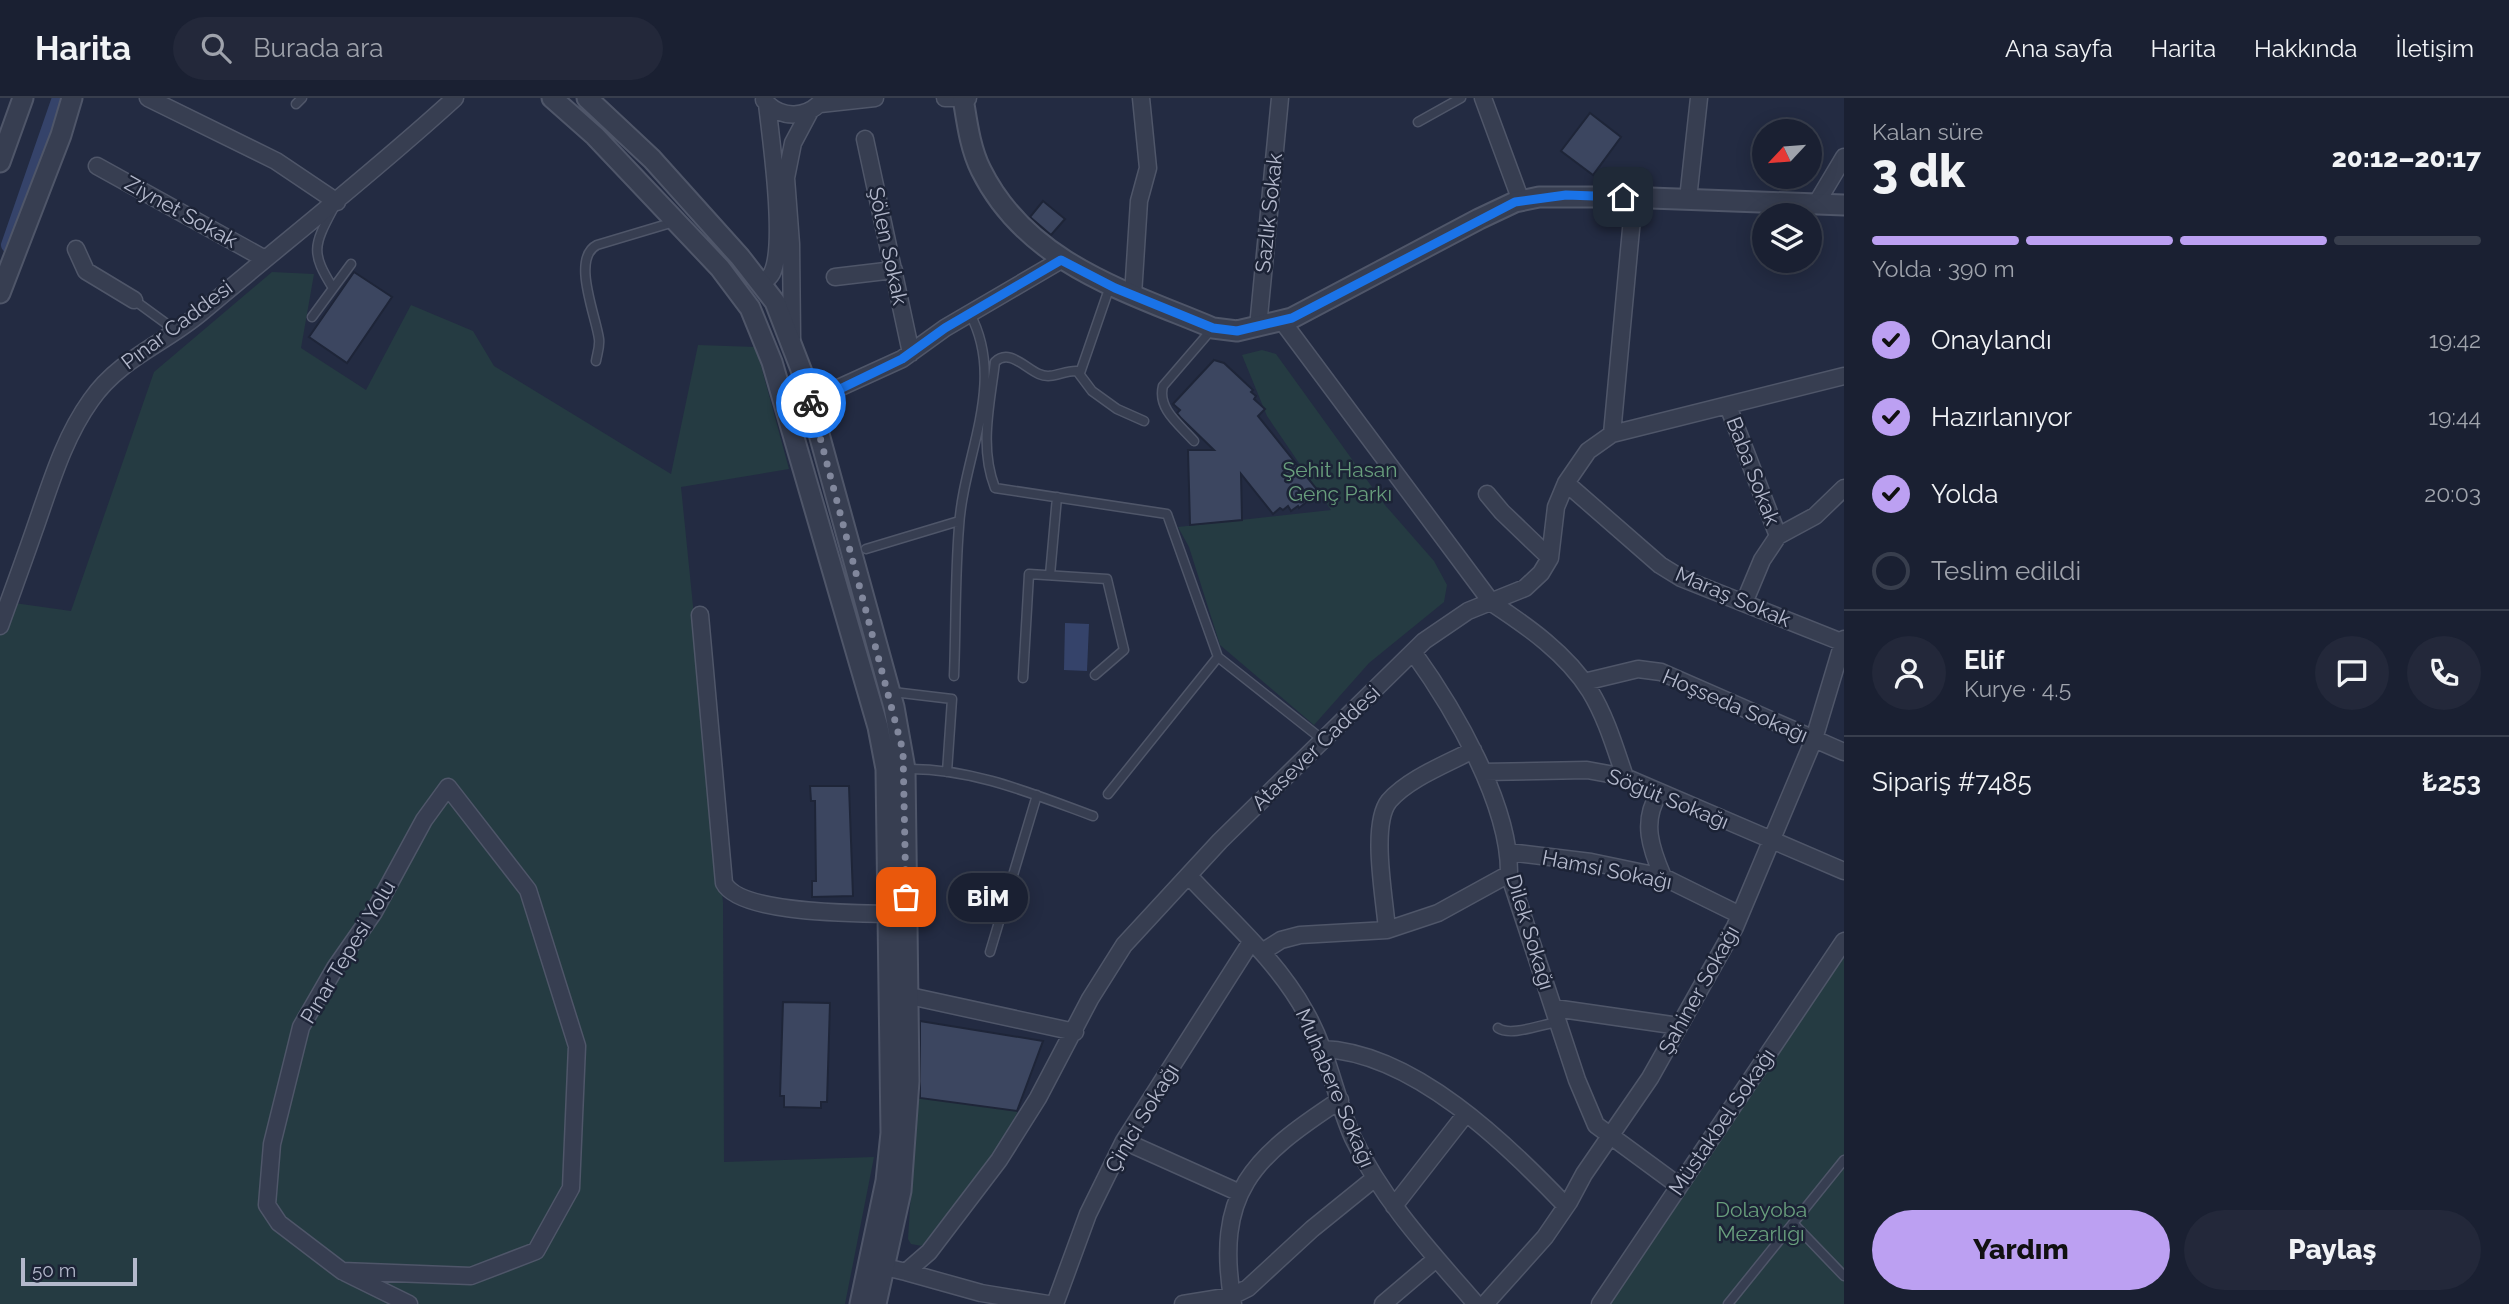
<!DOCTYPE html>
<html lang="tr">
<head>
<meta charset="utf-8">
<style>
  body { margin:0; font-family:Raleway,sans-serif; background:#23283a; color:#f1f3f6; height:100vh; display:flex; flex-direction:column; font-size:26px; white-space:nowrap }
  * { box-sizing:border-box; margin:0 }
  p { font-size:23px; color:#9fa3ac }
  .icon { flex:none; width:38px; height:38px; fill:none; stroke:currentColor; stroke-width:2; stroke-linecap:round; stroke-linejoin:round }
  .map { position:relative; flex:1; overflow:hidden }
  .details { display:flex; flex-direction:column; background:#1a2032; width:665px }
  .details>* { flex:none }
  .needle { width:46px; rotate:244deg }
  .buttons { position:absolute; left:1752px; top:21px; display:grid; gap:14px }
  .buttons a { display:grid; place-items:center; width:70px; height:70px; border-radius:50%; background:#1a2032; box-shadow:0 4px 18px #0003,0 0 0 2px #383e4d; font-size:35px }
  .scale { position:absolute; left:21px; bottom:18px; width:116px; box-sizing:border-box; padding-left:7px; border:4px solid #b4b9cc; border-top:0; font-size:19px; line-height:24px; white-space:nowrap; color:#b4b9cc; -webkit-text-stroke:5px #1c2336; paint-order:stroke }
  .pin { position:absolute; display:grid; place-items:center; width:60px; height:60px; color:#fff; margin:-30px; border-radius:14px; box-shadow:0 4px 10px #0006 }
  .courier { position:absolute; display:grid; place-items:center; width:70px; height:70px; margin:-35px; border:5px solid #1a73e8; border-radius:50%; background:#fff; color:#222; box-shadow:0 2px 9px #0007 }
  .bubble { position:absolute; height:49px; border-radius:24px; background:#1a2032; box-shadow:0 4px 18px #0003,0 0 0 2px #383e4d; font-size:23px; font-weight:800; line-height:49px; text-align:center }
  .head em { font-style:normal; font-weight:800 }
  .head div { display:flex; flex-direction:column-reverse }
  .head { display:flex; align-items:center; justify-content:space-between; height:119px; padding:0 28px }
  h1 { font-size:46px; font-weight:800; line-height:52px }
  .bar { display:grid; grid-template-columns:repeat(4,1fr); gap:10px 7px; align-content:center; height:84px; padding:0 28px }
  .bar i { height:9px; border-radius:5px; background:#383e4d }
  .bar .current { background:#bca0f2 }
  .bar p { grid-column:span 4 }
  .line { display:flex; align-items:center; gap:18px; padding:0 28px; border-top:2px solid #383e4d }
  .line div { flex:1 }
  .round { display:grid; place-items:center; flex:none; width:74px; height:74px; border-radius:37px; background:#23283a }
  ol { padding:0 28px; list-style:none }
  li { display:flex; align-items:center; gap:21px; height:77px }
  li p { margin-inline-start:auto }
  li .icon { padding:7px; border-radius:50%; background:#bca0f2; color:#111; stroke-width:4 }
  li:last-child { color:#9fa3ac }
  li i { width:38px; height:38px; border:4px solid #383e4d; border-radius:50% }
  .button { display:flex; gap:14px; margin-top:auto; padding:14px 28px }
  .button a { flex:1; height:80px; border-radius:42px; background:#bca0f2; color:#111; font-size:28px; font-weight:800; line-height:80px; text-align:center }
  .button a+a { background:#23283a; color:#f1f3f6 }
  header { display:flex; align-items:center; gap:42px; box-sizing:border-box; height:98px; padding:0 35px; background:#1a2032; border-bottom:2px solid #383e4d }
  header strong { font-size:33px }
  nav { display:flex; gap:38px; margin-inline-start:auto; font-size:24px }
  .search { width:490px; height:63px; background:#23283a; display:flex; align-items:center; gap:18px; box-sizing:border-box; padding:0 24px; border-radius:38px; color:#9fa3ac; font-size:26px }
  main { display:flex; flex:1; min-height:0 }
  .map>svg:first-child { display:block }
</style>
</head>
<body>
<header>
<strong>Harita</strong>
<div class="search"><svg class="icon" aria-label="search" viewBox="0 0 24 24"><circle cx="10" cy="10" r="6"/><path d="M15 15l6 6"/></svg>Burada ara</div>
<nav><a>Ana sayfa</a><a>Harita</a><a>Hakkında</a><a>İletişim</a></nav>
</header>
<main>
<div class="map">
<svg width="1844" height="1206" viewBox="0 0 1844 1206">
  <rect width="100%" height="100%" fill="#232b42"/>
  <!-- green -->
  <path fill="#253b42" d="M272,174L314,176L301,250L366,292L411,207L473,233L494,268L671,376L698,247L756,249L789,371L681,389L723,805L724,1064L874,1059L845,1206H0V503L71,513L154,274Z
    M1262,252L1276,256L1385,407L1434,463L1447,487L1444,504L1369,565L1314,627L1220,547L1189,449L1178,429L1331,412L1267,318L1242,257Z
    M1844,852V1206H1608Z
    M917,999L1018,1013L1003,1043L922,1148L911,1146L908,1141Z"/>
  <!-- water -->
  <path fill="#35436a" d="M1065,525L1089,526L1087,573L1064,572Z"/>
  <g fill="none" stroke-linecap="round" stroke-linejoin="round">
    <!-- canal -->
    <path stroke="#35436a" stroke-width="16" d="M9,147L60,0"/>
  </g>
  <!-- building -->
  <path fill="#3c4660" stroke="#1e2538" stroke-width="2" d="M1590,15L1621,39L1593,77L1561,53Z
    M1043,103L1065,121L1051,137L1030,119Z
    M354,174L392,199L347,265L309,239Z
    M1214,262L1224,265L1253,292L1251,294L1256,298L1254,301L1265,311L1258,318L1319,394L1299,410L1298,408L1291,413L1288,408L1283,412L1280,410L1273,416L1241,376L1242,422L1190,427L1188,352H1214L1181,320L1177,315L1180,312L1173,306Z
    M810,688H849L853,798L812,799V783H816L815,703H811Z
    M783,904L830,905L827,1004H821V1010L784,1009V998H780Z
    M920,923L1043,943L1017,1013L920,1000Z"/>
  <g fill="none" stroke-linecap="round" stroke-linejoin="round">
    <defs>
      <path id="service" d="M296,6L302,0
        M1418,24L1461,0
        M333,111C313,148 311,155 333,190
        M134,202L175,232
        M312,219L351,166
        M596,263C597,256 600,249 599,241C596,218 571,160 597,147L674,124
        M1080,275L1110,188
        M1144,323L1117,311L1092,293L1077,273C1064,272 1052,282 1039,276C1025,270 1009,250 995,264C990,306 979,349 995,390L1167,416L1218,559L1323,642
        M1194,343C1180,327 1157,311 1163,288L1213,230
        M866,451L959,423
        M1050,477L1057,399
        M954,578C956,528 955,478 959,429C963,358 1007,285 970,216
        M1023,580L1029,476L1107,481L1124,552L1095,577
        M893,594L952,601L947,674
        M907,671C972,670 1033,696 1093,718
        M1108,696L1218,559
        M990,854L1037,697
        M1498,930C1511,939 1542,926 1558,924
        M1794,1126L1844,1178
        M1728,1206L1844,1062"/>
      <path id="minor" d="M148,0L276,63L337,104
        M945,0H968
        M1483,0L1521,103
        M764,2C780,22 809,21 824,0
        M820,6L875,0
        M865,41L911,255
        M97,68L265,161
        M1688,101L1699,0
        M1816,106L1844,59
        M76,151L86,173L134,202
        M835,179L894,172
        M761,186C765,183 770,179 772,175C786,146 771,41 767,6
        M1133,197L1139,103L1148,70L1141,0
        M1282,223L1492,505C1527,528 1567,556 1590,593C1606,619 1615,650 1625,679
        M1258,229L1280,0
        M792,240L791,146L786,80L793,45L810,13
        M810,303L902,261L945,230L1061,162
        M1728,308L1778,438
        M1612,336L1634,99
        M1566,385L1660,467L1681,480L1844,545
        M1487,396L1502,414L1550,460
        M1744,505L1762,462L1778,438L1815,418L1844,390
        M700,517L724,785C740,816 855,815 889,816
        M0,528C11,497 23,465 34,433C50,388 63,341 91,302C120,260 166,245 203,213C287,142 373,75 455,0
        M1413,554C1454,611 1510,706 1509,776L1577,982L1596,1027L1679,1088
        M1584,584L1638,571L1661,574L1844,654
        M1483,674L1587,672L1625,679L1844,773
        M1659,696C1641,723 1651,751 1663,779
        M1509,754L1591,764L1663,779L1740,817
        M1189,778C1230,822 1277,862 1306,915C1328,954 1335,999 1353,1040C1383,1103 1431,1154 1476,1206
        M1387,832C1385,802 1370,727 1389,703C1409,680 1447,666 1473,652
        M1262,854L1281,842L1300,837L1387,832L1438,815L1509,776
        M896,895L1075,934
        M1554,910L1679,928
        M1322,951C1413,954 1507,1046 1566,1108
        M1124,1043L1240,1095
        M1394,1108L1465,1017
        M885,1169L906,1174L929,1154L999,1062L1038,1000L1090,901L1124,847L1220,743L1424,543L1468,513L1525,490L1541,475L1550,460L1556,409L1566,385L1588,353L1612,336L1844,278
        M342,1173L471,1178L536,1153L571,1090L577,948L528,792L448,689L424,722L374,814L335,870L301,929L272,1046L267,1107L279,1125L342,1173L409,1206
        M906,1174L981,1195L1048,1206
        M1055,1206L1088,1116L1124,1043L1251,844
        M1183,1206L1232,1198L1248,1190L1312,1131L1375,1080
        M1233,1206C1214,1094 1252,1060 1340,1002
        M1383,1206L1436,1161
        M1485,1206L1545,1139L1569,1104L1584,1076L1650,980L1735,829L1814,641L1844,541
        M1600,1206L1844,843"/>
      <path id="tertiary" d="M552,0L595,38L720,170L750,210L772,264L878,629L886,671L891,1035L886,1083L860,1206
        M587,0L652,61L740,159L775,204L802,274L894,609L905,671L909,983L901,1093L876,1206
        M963,0C967,24 970,50 981,72C1027,165 1125,193 1213,230L1237,233L1292,220L1479,121L1515,104L1539,99H1623L1844,107
        M0,64L23,0
        M0,195L61,37L72,0"/>
    </defs>
    <!-- service casing -->
    <use href="#service" stroke="#4f5669" stroke-width="11"/>
    <!-- minor casing -->
    <use href="#minor" stroke="#4f5669" stroke-width="19"/>
    <!-- tertiary casing -->
    <use href="#tertiary" stroke="#4f5669" stroke-width="23"/>
    <!-- service -->
    <use href="#service" stroke="#373e51" stroke-width="8"/>
    <!-- minor -->
    <use href="#minor" stroke="#373e51" stroke-width="16"/>
    <!-- tertiary -->
    <use href="#tertiary" stroke="#373e51" stroke-width="19"/>
  </g>
  <g fill="none" stroke-linecap="round" stroke-linejoin="round">
    <!-- done -->
    <path stroke="#81879c" stroke-width="7" stroke-dasharray="0 12.6" d="M811,305L903,653L906,799"/>
    <!-- route -->
    <path stroke="#1a73e8" stroke-width="9" d="M811,305L902,261L945,230L1061,162L1115,190L1213,230L1237,233L1292,220L1515,104L1566,97L1623,99"/>
  </g>
  <g text-anchor="middle" stroke-width="5" stroke-linejoin="round" paint-order="stroke">
    <!-- street labels -->
    <g font-size="21" fill="#b4b9cc" stroke="#1c2336">
      <text transform="translate(181 114) rotate(29)" y="7">Ziynet Sokak</text>
      <text transform="translate(1269 115) rotate(-84)" y="7">Sazlık Sokak</text>
      <text transform="translate(888 148) rotate(78)" y="7">Şölen Sokak</text>
      <text transform="translate(177 227) rotate(-37)" y="7">Pınar Caddesi</text>
      <text transform="translate(1753 373) rotate(69)" y="7">Baba Sokak</text>
      <text transform="translate(1733 499) rotate(23)" y="7">Maraş Sokak</text>
      <text transform="translate(1735 608) rotate(23)" y="7">Hoşseda Sokağı</text>
      <text transform="translate(1316 650) rotate(-44)" y="7">Atasever Caddesi</text>
      <text transform="translate(1668 701) rotate(22)" y="7">Söğüt Sokağı</text>
      <text transform="translate(1607 772) rotate(11)" y="7">Hamsi Sokağı</text>
      <text transform="translate(1530 834) rotate(73)" y="7">Dilek Sokağı</text>
      <text transform="translate(348 854) rotate(-59)" y="7">Pınar Tepesi Yolu</text>
      <text transform="translate(1699 892) rotate(-61)" y="7">Şahiner Sokağı</text>
      <text transform="translate(1335 990) rotate(67)" y="7">Muhabere Sokağı</text>
      <text transform="translate(1142 1020) rotate(-59)" y="7">Çinici Sokağı</text>
      <text transform="translate(1722 1024) rotate(-56)" y="7">Müstakbel Sokağı</text>
    </g>
    <!-- park labels -->
    <g font-size="21" fill="#699f7d" stroke="#1c2336">
      <text x="1340" y="379">Şehit Hasan<tspan x="1340" dy="24">Genç Parkı</tspan></text>
      <text x="1761" y="1119">Dolayoba<tspan x="1761" dy="24">Mezarlığı</tspan></text>
    </g>
  </g>
</svg>
<div class="buttons">
<a><svg class="needle" viewBox="-14 -14 28 28"><path d="M0-13l5 13h-10z" fill="#e53935"/><path d="M0 13l5-13h-10z" fill="#9fa3ac"/></svg></a>
<a><svg class="icon" aria-label="layers" viewBox="0 0 24 24"><path d="M12 4l9 5-9 5-9-5zM3 14l9 5 9-5"/></svg></a>
</div>
<div class="scale">50 m</div>
<div class="pin" style="left:906px;top:799px;background:#ea580c"><svg class="icon" aria-label="bag" viewBox="0 0 24 24"><path d="M5 8h14l-1 12H6zM9 8a3 3 0 0 1 6 0"/></svg></div>
<div class="pin" style="left:1623px;top:99px;background:#1f2937"><svg class="icon" aria-label="home" viewBox="0 0 24 24"><path d="M3 11l9-7 9 7M6 9v11h12V9"/></svg></div>
<div class="courier" style="left:811px;top:305px"><svg class="icon" aria-label="bike" viewBox="0 0 24 24"><circle cx="6" cy="16" r="4"/><circle cx="18" cy="16" r="4"/><path d="M6 16l4-8h5l3 8M10 8l3 8H6M13 5h3"/></svg></div>
<div class="bubble" style="left:948px;top:775px;width:80px">BİM</div>
</div>
<section class="details">
<div class="head"><div><h1>3 dk</h1><p>Kalan süre</p></div><em>20:12–20:17</em></div>
<div class="bar"><i class="current"></i><i class="current"></i><i class="current"></i><i></i><p>Yolda · 390 m</p></div>
<ol>
<li><svg class="icon" aria-label="check" viewBox="0 0 24 24"><path d="M5 12l5 5 9-10"/></svg>Onaylandı<p>19:42</p></li>
<li><svg class="icon" aria-label="check" viewBox="0 0 24 24"><path d="M5 12l5 5 9-10"/></svg>Hazırlanıyor<p>19:44</p></li>
<li><svg class="icon" aria-label="check" viewBox="0 0 24 24"><path d="M5 12l5 5 9-10"/></svg>Yolda<p>20:03</p></li>
<li><i></i>Teslim edildi</li>
</ol>
<div class="line" style="height:126px"><a class="round"><svg class="icon" aria-label="person" viewBox="0 0 24 24"><circle cx="12" cy="8" r="4"/><path d="M4 21q1-7 8-7t8 7"/></svg></a><div><b>Elif</b><p>Kurye · 4.5</p></div><a class="round"><svg class="icon" aria-label="chat" viewBox="0 0 24 24"><path d="M4 5h16v11H9l-5 4z"/></svg></a><a class="round"><svg class="icon" aria-label="phone" viewBox="0 0 24 24"><path d="M5 4h4l2 5-3 2q2 4 5 5l2-3 5 2v4C11 20 4 13 5 4z"/></svg></a></div>
<div class="line" style="height:91px"><div>Sipariş #7485</div><b>₺253</b></div>
<div class="button"><a>Yardım</a><a>Paylaş</a></div>
</section>
</main>
</body>
</html>
